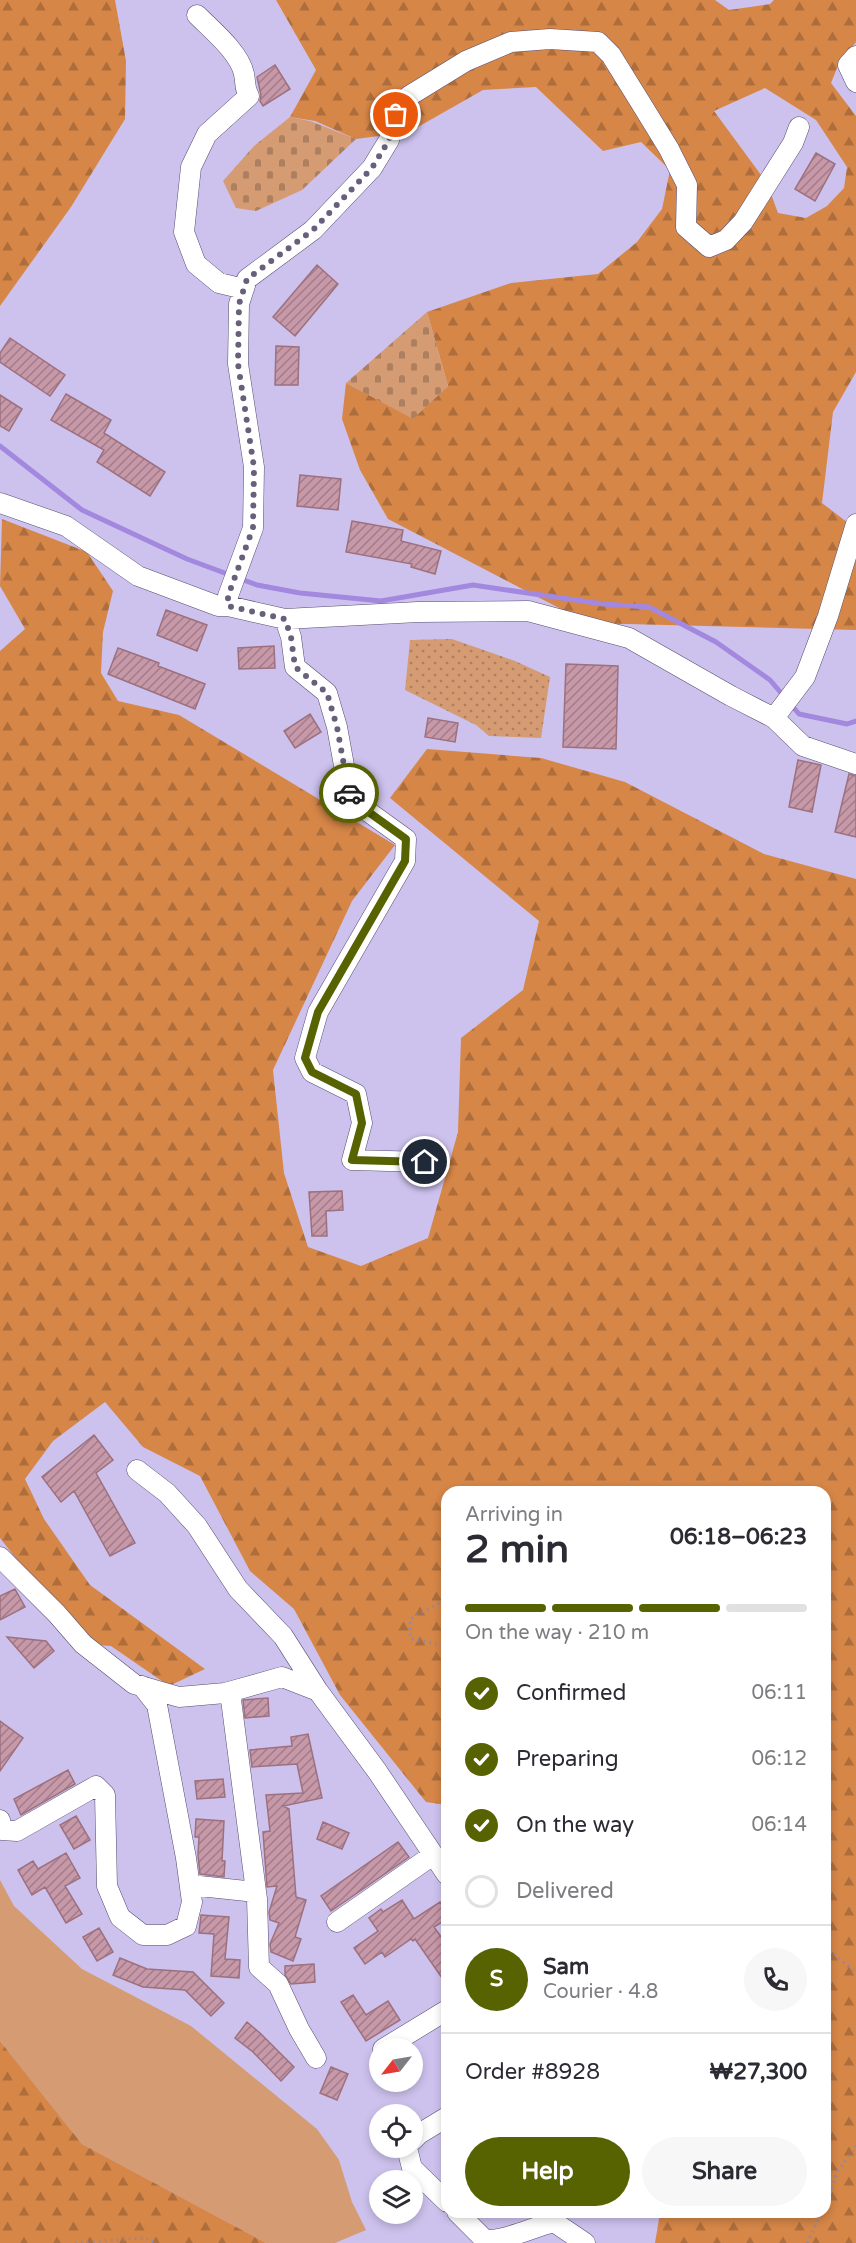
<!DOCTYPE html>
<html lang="en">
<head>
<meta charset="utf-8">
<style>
  body { margin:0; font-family:"Varela Round",sans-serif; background:#f7f7f7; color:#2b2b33; height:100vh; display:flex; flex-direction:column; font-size:22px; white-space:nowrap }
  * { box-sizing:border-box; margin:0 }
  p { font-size:20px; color:#7c7c81 }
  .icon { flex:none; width:33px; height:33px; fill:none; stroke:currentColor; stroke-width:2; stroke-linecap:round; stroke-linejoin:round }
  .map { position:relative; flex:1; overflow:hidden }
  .drawer { position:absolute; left:441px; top:1486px; width:390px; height:732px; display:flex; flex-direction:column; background:#fff; border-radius:18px; box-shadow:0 3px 9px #0003 }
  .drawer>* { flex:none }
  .needle { width:39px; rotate:239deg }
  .buttons { position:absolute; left:369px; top:2038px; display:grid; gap:12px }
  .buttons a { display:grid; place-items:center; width:54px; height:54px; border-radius:50%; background:#fff; box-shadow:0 3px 9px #0003; font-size:30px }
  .pin { position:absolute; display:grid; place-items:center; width:51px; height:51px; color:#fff; margin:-26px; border:3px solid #fff; border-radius:50%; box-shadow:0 2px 6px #0007 }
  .courier { position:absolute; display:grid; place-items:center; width:60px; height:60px; margin:-30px; border:4px solid #576200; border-radius:50%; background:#fff; color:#222; box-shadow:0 2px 8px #0007 }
  .summary em { font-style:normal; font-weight:800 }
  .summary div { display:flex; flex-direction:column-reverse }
  .summary { display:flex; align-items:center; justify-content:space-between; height:102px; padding:0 24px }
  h1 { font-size:39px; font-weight:800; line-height:45px }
  .bar { display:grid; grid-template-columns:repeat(4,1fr); gap:9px 6px; align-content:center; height:72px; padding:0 24px }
  .bar i { height:8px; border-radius:4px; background:#e1e1e2 }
  .bar .current { background:#576200 }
  .bar p { grid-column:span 4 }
  .line { display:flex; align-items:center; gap:15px; padding:0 24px; border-top:2px solid #e1e1e2 }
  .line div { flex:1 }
  .round { display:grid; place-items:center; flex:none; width:63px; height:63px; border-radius:32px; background:#f7f7f7 }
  ol { padding:0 24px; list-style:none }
  li { display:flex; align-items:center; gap:18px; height:66px }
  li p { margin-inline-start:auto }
  li .icon { padding:6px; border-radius:50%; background:#576200; color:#fff; stroke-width:4 }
  li:last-child { color:#7c7c81 }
  li i { width:33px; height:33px; border:3px solid #e1e1e2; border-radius:50% }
  .action { display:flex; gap:12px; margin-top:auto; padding:12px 24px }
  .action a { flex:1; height:69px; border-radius:36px; background:#576200; color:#fff; font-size:24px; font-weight:800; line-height:69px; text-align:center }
  .action a+a { background:#f7f7f7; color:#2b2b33 }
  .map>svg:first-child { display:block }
</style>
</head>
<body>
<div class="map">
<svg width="856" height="2243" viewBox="0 0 856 2243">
  <defs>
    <pattern id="forest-firs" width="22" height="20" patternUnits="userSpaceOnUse" patternTransform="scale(1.5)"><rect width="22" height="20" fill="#d68647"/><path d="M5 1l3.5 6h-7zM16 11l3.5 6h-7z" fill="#ae6e3c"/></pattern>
    <pattern id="cemetery-stones" width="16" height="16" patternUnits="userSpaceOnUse" patternTransform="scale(1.5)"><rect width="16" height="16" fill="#d59b72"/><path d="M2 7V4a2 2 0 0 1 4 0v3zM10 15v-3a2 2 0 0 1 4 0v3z" fill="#ad7f5f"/></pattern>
    <pattern id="park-dots" width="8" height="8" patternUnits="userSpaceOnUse" patternTransform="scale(1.5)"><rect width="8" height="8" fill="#d59b72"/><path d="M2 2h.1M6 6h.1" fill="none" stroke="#ad7f5f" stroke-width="1.8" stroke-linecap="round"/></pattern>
    <pattern id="building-hatch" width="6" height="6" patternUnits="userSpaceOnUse" patternTransform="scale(1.5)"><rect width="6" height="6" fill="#c798a8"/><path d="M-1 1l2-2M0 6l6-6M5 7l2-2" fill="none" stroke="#a27c8a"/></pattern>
  </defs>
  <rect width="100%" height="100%" fill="#cdc2ed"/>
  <!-- grass -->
  <path fill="#d59b72" d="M0,1880L14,1906L82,1969L191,2026L317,2129L339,2160L352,2202L366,2230L335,2243H266L82,2144L0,2041Z"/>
  <!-- forest -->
  <path fill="url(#forest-firs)" fill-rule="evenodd" d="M0,0H115L126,61L125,119L71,207L0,306Z
    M276,0H715L729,10L770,4L774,0H856V42L837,68L831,83L856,116V372L833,412L822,503L856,529V630L588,623L388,519L360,470L342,419L346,383L413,418L448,386L427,312L511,283L598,274L637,242L662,209L670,170L641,142L603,151L536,87L483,90L409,132L356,139L315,121L290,117L316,70ZM765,88L816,120L847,167L844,188L827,206L806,218L778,213L767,183L714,111Z
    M2,519L87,552L113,591L103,632L101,673L118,701L179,715L395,845L352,901L273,1070L284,1173L308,1247L361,1266L428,1238L458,1132L461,1038L523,990L539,921L390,798L427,749L541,758L625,782L764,854L856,879V2243H655L660,2213L825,2212V1492H447V1805L426,1802L340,1695L294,1609L250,1571L200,1476L143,1447L105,1402L53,1441L25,1479L44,1519L90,1585L205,1669L169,1686L111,1646L83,1644L0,1538V651L25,629L0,586Z
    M0,2041L82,2144L266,2243H0Z"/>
  <!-- cemetery -->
  <path fill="url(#cemetery-stones)" d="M290,117L310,121L356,139L302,190L256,211L236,208L223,181L254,146Z
    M427,312L448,386L413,419L346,383Z"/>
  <!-- park -->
  <path fill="url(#park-dots)" d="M452,639L515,661L550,677L541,738L489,736L476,725L405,690L410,640Z"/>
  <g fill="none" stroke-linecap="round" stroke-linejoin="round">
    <!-- stream -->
    <path stroke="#a288de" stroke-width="5" d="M0,446L82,510L187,559L257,585L300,593L381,601L473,585L603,604L649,607L716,642L770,680L799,714L847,724L856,721"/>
  </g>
  <!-- building -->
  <path fill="url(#building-hatch)" stroke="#9c707f" stroke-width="1.5" d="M275,65L290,89L263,106L260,101L261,95L257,77Z
    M816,153L835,164L815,201L795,189Z
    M317,265L338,284L295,336L273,317Z
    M10,338L65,375L50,396L0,362V353Z
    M276,346L299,347L298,385H275Z
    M66,394L111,420L104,433L165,472L150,496L97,462L104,450L51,420Z
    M0,395L22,409L9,431L0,426Z
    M300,475L341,479L338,510L297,506Z
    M352,521L403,530L401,541L441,551L435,574L411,567L412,564L346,552Z
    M166,610L207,625L197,651L157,635Z
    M274,646L275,668L239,669L238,648Z
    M118,648L159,663L158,666L205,684L195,709L108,674Z
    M566,664L618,666L616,749L563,747Z
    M310,714L321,732L295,748L284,731Z
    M428,718L458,723L455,742L425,737Z
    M798,760L821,765L812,812L789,807Z
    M849,774L856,776V837L835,832Z
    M342,1191L343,1210L326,1211L327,1236H312L309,1192Z
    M94,1435L113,1460L96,1473L135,1543L110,1556L74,1491L61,1502L42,1477Z
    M15,1589L25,1607L0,1620V1596Z
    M7,1637L46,1641L54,1651L34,1668Z
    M268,1698L269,1716L245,1718L243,1700Z
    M0,1721L23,1738L0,1771Z
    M308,1734L322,1798L283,1806L289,1809L296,1897L306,1900L295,1937L301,1939L293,1961L271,1952L270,1944L279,1923L270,1920L269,1912L277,1886L267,1887L263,1832L270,1831L266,1795L303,1793L297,1764L252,1767L250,1750L292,1746L291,1737Z
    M68,1770L75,1784L21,1815L14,1799Z
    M223,1779L225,1797L197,1799L195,1781Z
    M76,1816L90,1840L74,1849L60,1825Z
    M196,1819L224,1821L222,1861H225L224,1877L200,1874L198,1855L199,1837H195Z
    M323,1822L349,1833L342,1849L317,1839Z
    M398,1842L409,1857L331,1911L321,1896Z
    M66,1853L80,1878L65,1886L82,1914L66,1923L45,1887L32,1895L18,1870L33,1861L38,1869Z
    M402,1900L414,1919L440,1902L447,1912V1919L434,1927L447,1945V1985L415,1939L413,1941L411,1939L385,1957L382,1952L365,1964L354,1948L378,1931L369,1918L381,1909L383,1912Z
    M201,1915L229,1917L225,1959L240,1960L239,1978L211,1976L214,1934L199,1933Z
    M99,1928L113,1952L97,1961L83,1937Z
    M120,1958L147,1969L193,1972L224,2003L211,2016L185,1990L143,1987L113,1975Z
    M314,1964L315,1982L291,1984L285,1975V1966Z
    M353,1995L366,2015L388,2001L400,2020L366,2041L341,2002Z
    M247,2022L260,2033L294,2067L281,2081L253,2052L235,2038Z
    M331,2067L348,2074L337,2100L320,2093Z"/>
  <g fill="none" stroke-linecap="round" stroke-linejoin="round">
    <defs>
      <path id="minor" d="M197,15C212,30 240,53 244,74C246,83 244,88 249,96L207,134L191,167L184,232L196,264L219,283L244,289
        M856,56L848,65L856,82
        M0,503L66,526L138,576L218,606H228L285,619L418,612L528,611L629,638L731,696L774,718L803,746L856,764
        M228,606V596L253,528L254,467L238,364L239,304L247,279L313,230L372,168L389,140L396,115L409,96L466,61L511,42L550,39L598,42L611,55L642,105L669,149L687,185L686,227L709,247L726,240L743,222L793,143L799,127
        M285,619L291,637L295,667L327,693L337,727L349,793L363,808L406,839L405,861L318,1012L305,1058L312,1072L356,1094L362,1123L352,1160L425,1162
        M774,718L805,677L828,616L856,524
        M137,1470L167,1493L197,1526L238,1589L283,1636L318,1691
        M0,1557L57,1614L83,1644L134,1684L179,1697L225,1693L282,1677L318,1691L377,1771L447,1875
        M230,1692L257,1899L259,1967L278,1984L299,2029L316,2058
        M0,1820L2,1830L17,1831L96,1786L105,1795L107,1886L120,1917L143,1935H167L186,1926L192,1902L186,1858L157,1705L142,1686
        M190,1885L256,1892
        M337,1922L433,1855
        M383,2049L447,2010
        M412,2141L419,2134L447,2117
        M407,2148L412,2168L447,2202
        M457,2212L485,2240C509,2240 530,2228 554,2222L585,2243"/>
    </defs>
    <!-- minor casing -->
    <use href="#minor" stroke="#564c71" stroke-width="21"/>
    <!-- path -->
    <path stroke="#9087a8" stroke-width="3" stroke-dasharray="1.5 4.5" stroke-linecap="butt" d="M439,1603L410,1619V1638L447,1647
      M825,1946L856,1973
      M825,2205L838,2171L856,2146
      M75,2243L145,2238L156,2243
      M807,2243L822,2212"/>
    <!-- minor -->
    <use href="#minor" stroke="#fff" stroke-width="20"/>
  </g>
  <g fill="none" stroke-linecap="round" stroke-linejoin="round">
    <!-- done -->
    <path stroke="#68607b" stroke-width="6" stroke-dasharray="0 10.8" d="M349,793L337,727L327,693L295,667L291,637L285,619L228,606V596L253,528L254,467L238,364L239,304L247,279L313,230L372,168L389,140L396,115"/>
    <!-- route -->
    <path stroke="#576200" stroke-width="8" d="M349,793L363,808L406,839L405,861L318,1012L305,1058L312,1072L356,1094L362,1123L352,1160L425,1162"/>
  </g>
</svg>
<div class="buttons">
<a><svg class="needle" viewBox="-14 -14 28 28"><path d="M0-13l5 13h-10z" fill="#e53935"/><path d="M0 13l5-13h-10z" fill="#7c7c81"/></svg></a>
<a><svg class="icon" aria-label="locate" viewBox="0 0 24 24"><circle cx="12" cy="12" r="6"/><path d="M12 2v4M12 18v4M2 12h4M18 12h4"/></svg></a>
<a><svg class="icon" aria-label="layers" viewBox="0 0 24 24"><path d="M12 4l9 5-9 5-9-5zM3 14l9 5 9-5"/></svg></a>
</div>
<div class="pin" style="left:396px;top:115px;background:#ea580c"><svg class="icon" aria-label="bag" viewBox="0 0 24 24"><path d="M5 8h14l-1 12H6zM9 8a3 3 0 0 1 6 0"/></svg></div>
<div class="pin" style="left:425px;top:1162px;background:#1f2937"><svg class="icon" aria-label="home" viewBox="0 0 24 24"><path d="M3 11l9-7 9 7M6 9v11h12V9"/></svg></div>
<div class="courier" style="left:349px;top:793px"><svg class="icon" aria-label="car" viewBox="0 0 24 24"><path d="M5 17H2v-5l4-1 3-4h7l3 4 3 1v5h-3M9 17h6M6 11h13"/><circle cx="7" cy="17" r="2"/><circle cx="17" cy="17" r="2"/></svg></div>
<section class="drawer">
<div class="summary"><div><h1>2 min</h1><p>Arriving in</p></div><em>06:18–06:23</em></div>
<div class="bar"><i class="current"></i><i class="current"></i><i class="current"></i><i></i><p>On the way · 210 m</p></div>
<ol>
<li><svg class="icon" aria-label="check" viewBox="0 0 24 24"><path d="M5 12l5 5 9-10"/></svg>Confirmed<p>06:11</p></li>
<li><svg class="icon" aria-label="check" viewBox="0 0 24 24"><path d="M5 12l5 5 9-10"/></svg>Preparing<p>06:12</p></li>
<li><svg class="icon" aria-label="check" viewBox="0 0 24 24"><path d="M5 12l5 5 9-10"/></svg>On the way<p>06:14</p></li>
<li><i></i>Delivered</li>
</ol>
<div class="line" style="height:108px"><b class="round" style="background:#576200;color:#fff">S</b><div><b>Sam</b><p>Courier · 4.8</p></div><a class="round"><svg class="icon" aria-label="phone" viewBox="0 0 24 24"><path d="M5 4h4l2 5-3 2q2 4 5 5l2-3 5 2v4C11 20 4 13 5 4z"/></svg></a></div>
<div class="line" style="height:78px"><div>Order #8928</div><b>₩27,300</b></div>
<div class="action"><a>Help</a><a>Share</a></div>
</section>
</div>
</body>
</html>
